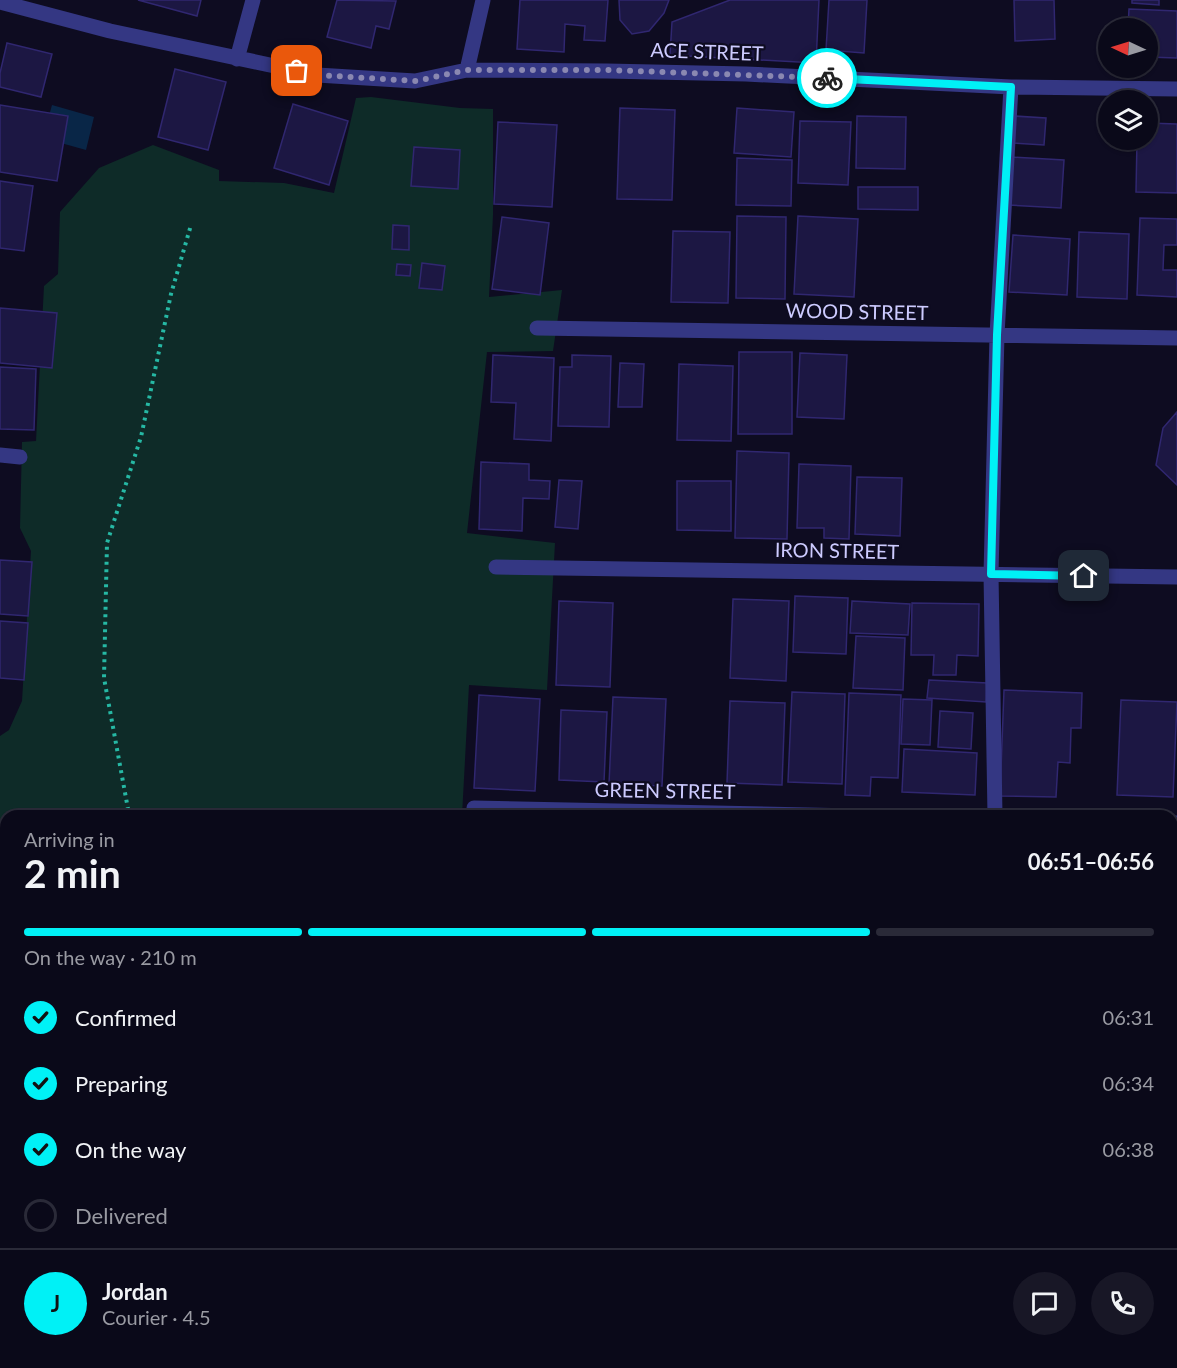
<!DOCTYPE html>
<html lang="en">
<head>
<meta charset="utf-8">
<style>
  body { margin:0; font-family:Lato,sans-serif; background:#181726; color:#f1f3f6; height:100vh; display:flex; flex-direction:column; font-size:22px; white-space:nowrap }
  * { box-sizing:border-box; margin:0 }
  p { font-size:20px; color:#999aa2 }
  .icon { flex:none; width:33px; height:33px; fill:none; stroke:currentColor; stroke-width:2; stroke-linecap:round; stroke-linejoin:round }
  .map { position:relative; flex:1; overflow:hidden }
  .panel { position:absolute; left:0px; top:810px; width:1178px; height:558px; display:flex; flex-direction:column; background:#0a0919; border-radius:18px 18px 0 0; box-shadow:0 2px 4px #0004,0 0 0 2px #2a2a38 }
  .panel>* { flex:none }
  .needle { width:39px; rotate:274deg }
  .fabs { position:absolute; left:1098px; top:18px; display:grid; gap:12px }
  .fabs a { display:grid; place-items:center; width:60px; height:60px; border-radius:50%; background:#0a0919; box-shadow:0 2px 4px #0004,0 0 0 2px #2a2a38; font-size:30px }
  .pin { position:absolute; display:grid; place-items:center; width:51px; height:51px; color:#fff; margin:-26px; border-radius:12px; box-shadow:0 3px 9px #0006 }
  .courier { position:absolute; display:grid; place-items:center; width:60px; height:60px; margin:-30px; border:4px solid #00f1f6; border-radius:50%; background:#fff; color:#222; box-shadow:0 2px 8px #0007 }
  .headline em { font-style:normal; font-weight:700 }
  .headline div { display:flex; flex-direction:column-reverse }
  .headline { display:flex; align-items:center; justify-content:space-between; height:102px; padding:0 24px }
  h1 { font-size:39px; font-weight:700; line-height:45px }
  .bar { display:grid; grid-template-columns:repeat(4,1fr); gap:9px 6px; align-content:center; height:72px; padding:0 24px }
  .bar i { height:8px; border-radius:4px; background:#2a2a38 }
  .bar .selected { background:#00f1f6 }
  .bar p { grid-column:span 4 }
  .line { display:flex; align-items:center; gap:15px; padding:0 24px; border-top:2px solid #2a2a38 }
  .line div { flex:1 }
  .round { display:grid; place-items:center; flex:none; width:63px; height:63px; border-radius:32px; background:#181726 }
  ol { padding:0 24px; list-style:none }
  li { display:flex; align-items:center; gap:18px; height:66px }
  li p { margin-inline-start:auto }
  li .icon { padding:6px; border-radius:50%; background:#00f1f6; color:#111; stroke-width:4 }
  li:last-child { color:#999aa2 }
  li i { width:33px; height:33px; border:3px solid #2a2a38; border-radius:50% }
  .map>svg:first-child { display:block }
</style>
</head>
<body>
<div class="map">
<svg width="1177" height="1368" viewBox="0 0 1177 1368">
  <rect width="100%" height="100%" fill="#0e0c21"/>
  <!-- green -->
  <path fill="#0e2b28" d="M371,97L460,108L493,109V215L489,297L562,290L553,351L487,352L467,533L555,543L547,690L469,685L462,816H6V1175L0,1176V736L9,730L22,701L31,551L20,528L22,442L36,441L44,286L58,274L60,212L99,168L153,145L219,170V181L284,183L334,193L356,98Z
    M1172,1200H1177V1368H149L150,1362H1172Z"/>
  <!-- water -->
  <path fill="#092647" d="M52,105L94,117L86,150L43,138Z"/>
  <!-- building -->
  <path fill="#1c1743" stroke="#302770" stroke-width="1.5" d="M138,0H201L197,16Z
    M337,0L396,1L389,29L376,26L371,48L327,37Z
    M520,0H608L605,41L584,40L585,26L565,24L564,52L517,49Z
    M619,0H669L664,13L649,31L632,34L620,20Z
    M730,0H819L816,63L670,55L672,22Z
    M829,0H867L864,53L826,50Z
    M1014,0H1054L1055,39L1015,41Z
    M1132,0H1159V5L1132,3Z
    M1129,9L1177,11V58L1148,57V28H1128Z
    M7,43L52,54L41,97L0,87V73Z
    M175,69L226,82L208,150L158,137Z
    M293,104L348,121L329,185L274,168Z
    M0,105L68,116L57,181L0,172Z
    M620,108L675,110L672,200L617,199Z
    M737,108L794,112L791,157L734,153Z
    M857,116L906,117L905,169L856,168Z
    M1014,116L1046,118L1044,145L1013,143Z
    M800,121L851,122L848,185L798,183Z
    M498,122L557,125L552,207L494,204Z
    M1148,123L1177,124V193L1136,192L1137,140H1148Z
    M414,147L460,150L458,189L411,186Z
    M1011,157L1064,160L1061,208L1009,205Z
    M737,158L792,160L791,206L736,205Z
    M0,181L33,186L24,251L0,248Z
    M858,187H918V210L858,209Z
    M737,216L786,217L785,299L736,298Z
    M798,216L858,219L854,297L794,294Z
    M502,217L549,223L540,295L492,289Z
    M1140,218L1177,219V245H1164L1163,270H1177V297L1137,295Z
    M393,225L409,226V250L392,249Z
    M673,231L730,232L728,303L671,302Z
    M1079,232L1129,234L1127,299L1077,297Z
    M1013,235L1070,239L1067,295L1009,292Z
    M422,263L445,266L442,290L419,288Z
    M397,264L411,265L410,276L396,275Z
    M0,308L57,313L52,368L0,363Z
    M739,352H792V434H738Z
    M800,353L847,355L844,419L797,417Z
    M493,355L554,358L551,441L514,439L516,403L491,402Z
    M572,355L611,356L609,427L558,426L560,367H572Z
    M620,363L644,364L642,407H618Z
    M679,364L733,366L731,441L677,440Z
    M0,367L36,369L34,430L0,429Z
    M1177,412V485L1156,465L1163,428Z
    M737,451L789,453L787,539L735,538Z
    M481,462L529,464V480L550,481L549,499L523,498L522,531L479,529Z
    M799,464L851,466L849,539L824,538V528H797Z
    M857,477L902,478L900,536L855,534Z
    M559,480L582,481L578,529L555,527Z
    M677,481H731V531L677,530Z
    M0,560L32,562L28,616L0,614Z
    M795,596L848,598L846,654L793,652Z
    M733,599L789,601L786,681L730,678Z
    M559,601L613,603L610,687L556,685Z
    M852,601L910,604L908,635L850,633Z
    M912,603L979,604L978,656L957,655L956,675H933L934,655H911Z
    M0,621L28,623L24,680L0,678Z
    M856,636L905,638L903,690L853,688Z
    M929,680L987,683L986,702L927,698Z
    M1004,690L1082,693L1081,728H1071L1070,763L1058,762L1056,797L1000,796Z
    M792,692L845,694L842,784L788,782Z
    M849,693L901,695L898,778L871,777L870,796L845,795Z
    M479,695L540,699L535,791L474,788Z
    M613,697L666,699L662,786L609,784Z
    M903,699L932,700L930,745L901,744Z
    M1121,700L1177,702L1173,797L1117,795Z
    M730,701L785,703L782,785L727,783Z
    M561,710L607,712L604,782L559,780Z
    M940,711L973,713L971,749L938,747Z
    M904,749L977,753L975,795L902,792Z
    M1176,849H1177V937H1174Z
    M1177,947V1031L1174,1030Z
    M1175,1119H1177V1165H1173Z
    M0,1194L6,1195V1254H0Z
    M0,1315H6V1362H27V1368H0Z"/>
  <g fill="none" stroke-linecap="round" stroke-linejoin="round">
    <!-- path -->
    <path stroke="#26b8a4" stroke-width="4" stroke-dasharray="3 4.5" stroke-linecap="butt" d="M133,816L128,809L104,678L107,543L141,437L171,294L191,225
      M0,1167L6,1165"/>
    <!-- minor -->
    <path stroke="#343783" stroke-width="15" d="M0,2L110,31L317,75L415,81L467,70L607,71L746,74L1011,87L1177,89
      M237,59L253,0
      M467,70L483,0
      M537,328L1177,338
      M0,455L20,457
      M496,567L1177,577
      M474,808L855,816
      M995,816L991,574L997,335L1011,87
      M1172,823H1177
      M1172,1066H1177
      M0,1284L6,1283"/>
  </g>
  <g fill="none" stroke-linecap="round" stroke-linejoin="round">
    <!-- done -->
    <path stroke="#8a88b1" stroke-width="6" stroke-dasharray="0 10.8" d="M297,71L318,75L416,81L467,70H607L827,78"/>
    <!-- route -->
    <path stroke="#00f1f6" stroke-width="8" d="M827,78L1011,87L997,335L991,574L1084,576"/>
  </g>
  <g text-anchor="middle" stroke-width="4.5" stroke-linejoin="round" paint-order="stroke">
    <!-- street labels -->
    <g font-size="20" fill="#cdcbff" stroke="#0e0c21">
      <text transform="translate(707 52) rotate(2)" y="7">ACE STREET</text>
      <text transform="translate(857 312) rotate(1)" y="7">WOOD STREET</text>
      <text transform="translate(837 551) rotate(1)" y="7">IRON STREET</text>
      <text transform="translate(665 791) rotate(1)" y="7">GREEN STREET</text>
    </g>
  </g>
</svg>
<div class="fabs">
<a><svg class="needle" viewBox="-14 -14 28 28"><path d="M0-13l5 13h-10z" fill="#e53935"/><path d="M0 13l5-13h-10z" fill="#999aa2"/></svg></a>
<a><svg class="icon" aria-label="layers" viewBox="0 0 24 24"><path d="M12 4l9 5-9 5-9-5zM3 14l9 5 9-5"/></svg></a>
</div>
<div class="pin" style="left:297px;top:71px;background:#ea580c"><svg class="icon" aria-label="bag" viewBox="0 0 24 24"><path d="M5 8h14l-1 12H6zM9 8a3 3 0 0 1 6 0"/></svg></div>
<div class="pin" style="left:1084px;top:576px;background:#1f2937"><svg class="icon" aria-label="home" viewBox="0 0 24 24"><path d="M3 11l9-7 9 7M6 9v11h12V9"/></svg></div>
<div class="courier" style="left:827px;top:78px"><svg class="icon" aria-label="bike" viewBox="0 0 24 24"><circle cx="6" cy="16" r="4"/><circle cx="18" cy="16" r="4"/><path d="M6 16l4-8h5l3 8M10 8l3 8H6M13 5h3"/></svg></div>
<section class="panel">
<div class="headline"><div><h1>2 min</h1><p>Arriving in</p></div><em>06:51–06:56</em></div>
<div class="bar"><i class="selected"></i><i class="selected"></i><i class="selected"></i><i></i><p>On the way · 210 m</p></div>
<ol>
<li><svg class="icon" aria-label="check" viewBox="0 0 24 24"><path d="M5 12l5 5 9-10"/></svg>Confirmed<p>06:31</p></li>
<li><svg class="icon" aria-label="check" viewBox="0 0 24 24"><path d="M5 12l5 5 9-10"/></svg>Preparing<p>06:34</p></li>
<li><svg class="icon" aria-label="check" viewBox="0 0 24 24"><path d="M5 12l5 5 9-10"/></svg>On the way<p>06:38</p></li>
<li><i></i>Delivered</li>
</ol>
<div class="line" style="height:108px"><b class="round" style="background:#00f1f6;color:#111">J</b><div><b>Jordan</b><p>Courier · 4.5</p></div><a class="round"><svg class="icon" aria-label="chat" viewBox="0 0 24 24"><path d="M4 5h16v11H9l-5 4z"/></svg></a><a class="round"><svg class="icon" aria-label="phone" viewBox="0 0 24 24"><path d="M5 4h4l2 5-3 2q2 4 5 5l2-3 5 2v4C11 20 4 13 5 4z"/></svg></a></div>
</section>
</div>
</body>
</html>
